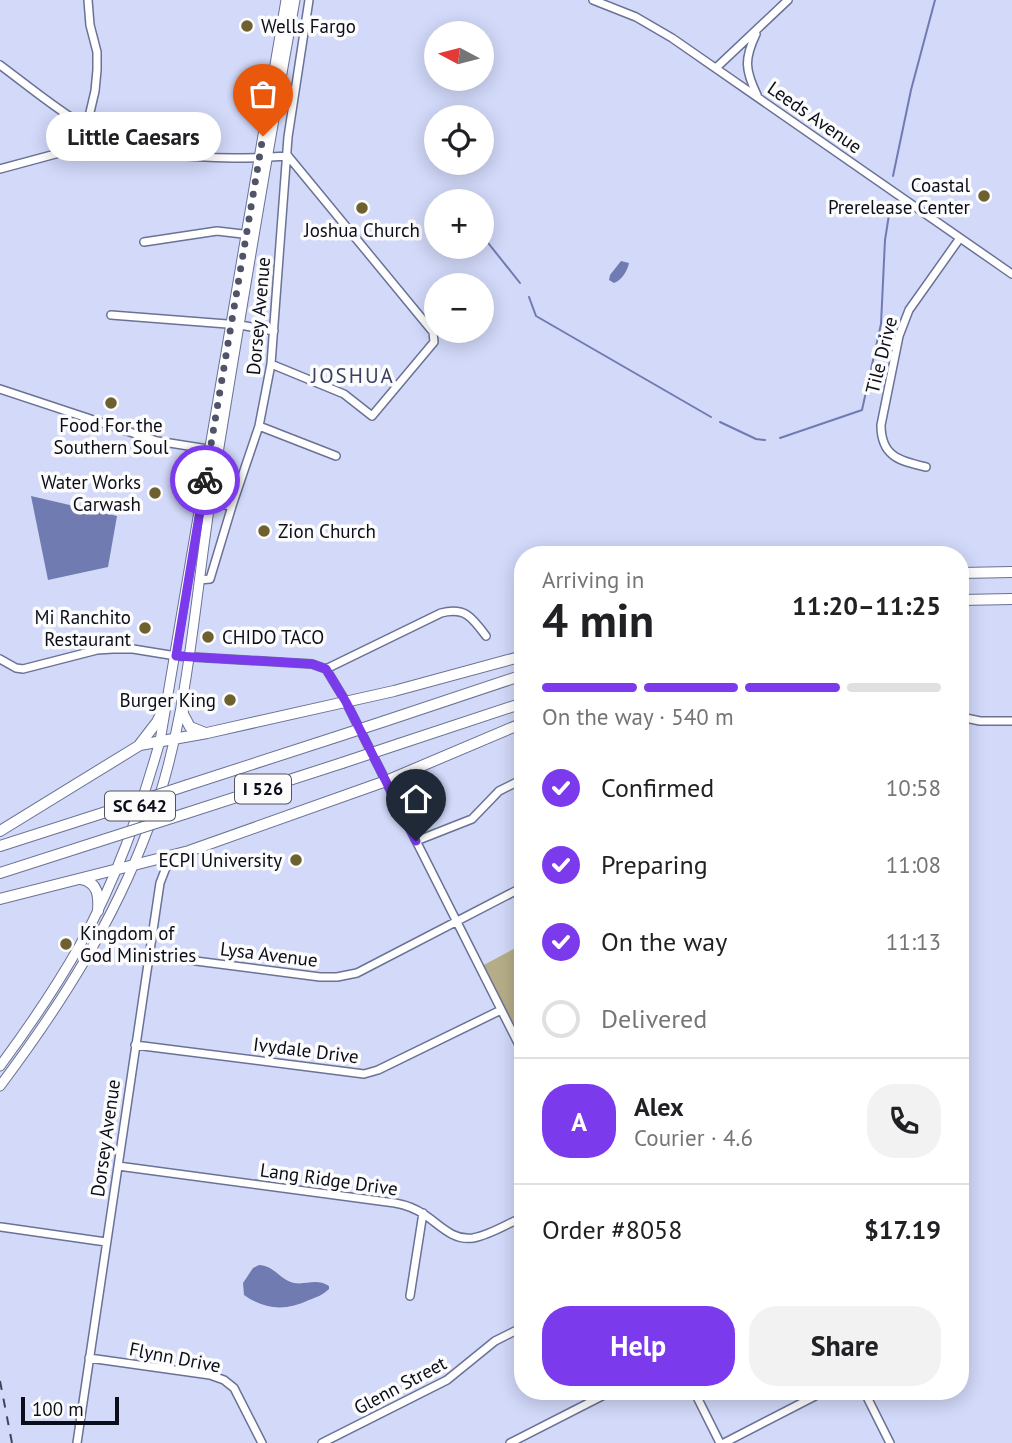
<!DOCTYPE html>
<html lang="en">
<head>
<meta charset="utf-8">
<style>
  body { margin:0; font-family:"PT Sans",sans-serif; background:#f2f2f2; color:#202124; height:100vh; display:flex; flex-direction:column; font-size:26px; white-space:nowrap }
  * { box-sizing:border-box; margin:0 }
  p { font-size:23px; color:#757577 }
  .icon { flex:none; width:38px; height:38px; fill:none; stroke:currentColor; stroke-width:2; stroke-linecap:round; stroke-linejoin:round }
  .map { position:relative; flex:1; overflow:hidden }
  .panel { position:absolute; left:514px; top:546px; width:455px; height:854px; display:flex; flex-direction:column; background:#fff; border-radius:28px; box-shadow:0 4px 18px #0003 }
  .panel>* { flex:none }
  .needle { width:46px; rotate:277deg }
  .controls { position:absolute; left:424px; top:21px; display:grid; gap:14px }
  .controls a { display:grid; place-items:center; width:70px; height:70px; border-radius:50%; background:#fff; box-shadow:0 4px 18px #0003; font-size:35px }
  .scale { position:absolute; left:21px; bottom:18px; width:98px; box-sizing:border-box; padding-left:7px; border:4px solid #0b0d1a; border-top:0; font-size:19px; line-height:24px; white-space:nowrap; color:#0b0d1a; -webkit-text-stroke:5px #fcfcfc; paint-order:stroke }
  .pin { position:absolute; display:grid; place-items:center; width:60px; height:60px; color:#fff; margin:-72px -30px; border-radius:50% 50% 50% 0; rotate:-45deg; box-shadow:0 0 7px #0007 }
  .pin .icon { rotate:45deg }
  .courier { position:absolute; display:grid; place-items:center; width:70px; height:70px; margin:-35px; border:5px solid #7c3aed; border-radius:50%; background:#fff; color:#222; box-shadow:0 2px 9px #0007 }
  .bubble { position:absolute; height:49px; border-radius:24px; background:#fff; box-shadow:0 4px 18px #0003; font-size:23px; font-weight:700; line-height:49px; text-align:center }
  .headline em { font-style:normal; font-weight:700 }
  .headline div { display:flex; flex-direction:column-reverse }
  .headline { display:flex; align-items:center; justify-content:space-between; height:119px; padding:0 28px }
  h1 { font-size:46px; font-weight:700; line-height:52px }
  .bar { display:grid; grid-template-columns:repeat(4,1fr); gap:10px 7px; align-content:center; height:84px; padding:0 28px }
  .bar i { height:9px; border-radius:5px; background:#e0e0e0 }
  .bar .current { background:#7c3aed }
  .bar p { grid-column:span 4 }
  .line { display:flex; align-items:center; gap:18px; padding:0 28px; border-top:2px solid #e0e0e0 }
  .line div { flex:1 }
  .round { display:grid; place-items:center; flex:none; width:74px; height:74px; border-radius:28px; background:#f2f2f2 }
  ol { padding:0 28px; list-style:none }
  li { display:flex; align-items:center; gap:21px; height:77px }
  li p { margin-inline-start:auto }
  li .icon { padding:7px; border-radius:50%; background:#7c3aed; color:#fff; stroke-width:4 }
  li:last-child { color:#757577 }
  li i { width:38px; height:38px; border:4px solid #e0e0e0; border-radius:50% }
  .button { display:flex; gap:14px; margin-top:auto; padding:14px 28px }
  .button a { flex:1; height:80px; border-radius:28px; background:#7c3aed; color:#fff; font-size:28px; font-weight:700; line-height:80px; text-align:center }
  .button a+a { background:#f2f2f2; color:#202124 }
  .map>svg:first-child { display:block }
</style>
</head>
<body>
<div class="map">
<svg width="1012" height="1443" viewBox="0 0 1012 1443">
  <rect width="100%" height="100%" fill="#d2d9f9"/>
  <!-- green -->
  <path fill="#b6ad88" d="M523,944V1052L480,967Z"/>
  <!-- water -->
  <path fill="#707bb2" d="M621,261L629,263C628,270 621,281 614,283L609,280L610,275Z
    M31,496L117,516L108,567L48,580Z
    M259,1265C275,1266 280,1280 294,1283C307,1285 316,1278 329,1286V1289C323,1295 317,1297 309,1300C286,1311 265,1310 244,1295L243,1283L253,1268Z"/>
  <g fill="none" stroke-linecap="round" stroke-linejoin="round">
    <!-- stream -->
    <path stroke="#707bb2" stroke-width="2" d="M893,176L911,90L935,0
      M481,234L520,283
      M529,297L536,316L711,417
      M720,422L756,439L765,440
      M780,438L862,410L881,324L885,240L891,202"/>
    <defs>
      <path id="minor" d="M593,0L636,17L672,38L1012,274
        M756,34C744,59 745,70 757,95
        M0,65C35,91 72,123 112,139C168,160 229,160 288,156
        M717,67L788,0
        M87,125L95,91L97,70V52L90,25L88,0
        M0,169L111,139
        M144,242L217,231L251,235
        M111,315L240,325L274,331
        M271,364L344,394L372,416L434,342L433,332L288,156
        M0,389L157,441L214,450
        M259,426L336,456
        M926,467C899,461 881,456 881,425L899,336L909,310L960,238
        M202,502L232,506L259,426L271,364L288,137L309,0
        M199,580L210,579L232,506
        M0,659L16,668L23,669L97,650L113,649H133L176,656L312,664L326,669L346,702L523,1053
        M326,669L441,613C465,607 472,617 486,636
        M961,717L980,721H1012
        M416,841L472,819L499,791L523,779
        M149,955L320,977H337L357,973L523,887
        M135,1045L364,1074L378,1070L501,1010
        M118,1166L395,1203C406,1205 415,1208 425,1215C440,1225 453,1241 473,1238C490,1235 507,1224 523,1217
        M1,1227L106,1242
        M410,1296L423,1213
        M89,1358L210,1375L224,1380L234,1388L262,1443
        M694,1391L720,1443
        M864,1391L890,1443
        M77,1443L160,883L167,865L183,855
        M322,1443L447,1380L495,1341L523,1327
        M510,1443L612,1391
        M724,1443L825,1391"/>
      <path id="major" d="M0,1066C29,1027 56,987 80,945C116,881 140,811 160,741L286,0
        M0,1086C60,1006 113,923 148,829C188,725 193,612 210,503C237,335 265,167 295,0"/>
      <path id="highway" d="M961,573L1012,572
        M961,600L1012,599
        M182,702L183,714L190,727L203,732
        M385,721L523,675
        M140,744L157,722L166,704
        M399,744L523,703
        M188,785L333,738
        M184,814L342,763
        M0,831L140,745L207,733L394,691L523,656
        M0,846L109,811
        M0,873L106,839
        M81,879C98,882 99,896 98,911
        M0,899L189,851L386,781L523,723"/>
    </defs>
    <!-- minor casing -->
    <use href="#minor" stroke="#6a7295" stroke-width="10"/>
    <!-- major casing -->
    <use href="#major" stroke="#6a7295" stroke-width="11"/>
    <!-- highway casing -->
    <use href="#highway" stroke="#6a7295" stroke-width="12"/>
    <!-- minor -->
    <use href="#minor" stroke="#fff" stroke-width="7"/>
    <!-- major -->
    <use href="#major" stroke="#fff" stroke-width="9"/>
    <!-- highway -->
    <use href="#highway" stroke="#fff" stroke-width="10"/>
    <!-- rail -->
    <path stroke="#404355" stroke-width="2" stroke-dasharray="9 9" stroke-linecap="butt" d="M0,1381L12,1443"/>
    <defs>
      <path id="highway-bridge" d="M333,738L385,721
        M342,763L399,744
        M109,811L188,785
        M106,839L184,814"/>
    </defs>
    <!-- highway-bridge casing -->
    <use href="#highway-bridge" stroke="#6a7295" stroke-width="12" stroke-linecap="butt"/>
    <!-- highway-bridge -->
    <use href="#highway-bridge" stroke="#fff" stroke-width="10"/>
  </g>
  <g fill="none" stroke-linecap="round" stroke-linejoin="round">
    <!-- done -->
    <path stroke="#515468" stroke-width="7" stroke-dasharray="0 12.6" d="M205,480L263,136"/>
    <!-- route -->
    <path stroke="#7c3aed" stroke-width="9" d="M205,480L176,656L312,664L326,669L346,702L416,841"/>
  </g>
  <!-- markers -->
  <g fill="#6f612f" stroke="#fcfcfc" stroke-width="2.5">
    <circle cx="247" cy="26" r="7"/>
    <circle cx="984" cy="196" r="7"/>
    <circle cx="362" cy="208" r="7"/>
    <circle cx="111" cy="403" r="7"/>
    <circle cx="155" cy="493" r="7"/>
    <circle cx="264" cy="531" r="7"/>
    <circle cx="145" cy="628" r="7"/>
    <circle cx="208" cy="637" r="7"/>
    <circle cx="230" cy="700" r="7"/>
    <circle cx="296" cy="860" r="7"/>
    <circle cx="66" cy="944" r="7"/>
  </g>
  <g text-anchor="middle" stroke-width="7" stroke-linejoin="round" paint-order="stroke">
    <!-- shield labels -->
    <g fill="#fcfcfc" stroke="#53555e" stroke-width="2">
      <rect x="235" y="774.5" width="56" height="29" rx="5"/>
      <rect x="105" y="791.5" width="70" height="29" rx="5"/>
    </g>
    <g font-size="18" font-weight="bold" fill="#0b0d1a">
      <text x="263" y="795">I 526</text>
      <text x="140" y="812">SC 642</text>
    </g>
    <!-- poi labels -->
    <g font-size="19" fill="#0b0d1a" stroke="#fcfcfc" text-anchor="end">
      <text x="261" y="33" text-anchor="start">Wells Fargo</text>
      <text x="970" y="192">Coastal<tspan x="970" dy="22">Prerelease Center</tspan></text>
      <text x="362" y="237" text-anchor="middle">Joshua Church</text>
      <text x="111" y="432" text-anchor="middle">Food For the<tspan x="111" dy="22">Southern Soul</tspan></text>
      <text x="141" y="489">Water Works<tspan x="141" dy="22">Carwash</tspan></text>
      <text x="278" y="538" text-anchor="start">Zion Church</text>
      <text x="131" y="624">Mi Ranchito<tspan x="131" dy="22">Restaurant</tspan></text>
      <text x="222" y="644" text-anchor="start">CHIDO TACO</text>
      <text x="216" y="707">Burger King</text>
      <text x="282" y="867">ECPI University</text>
      <text x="80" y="940" text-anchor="start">Kingdom of<tspan x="80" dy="22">God Ministries</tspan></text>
    </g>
    <!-- street labels -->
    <g font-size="19" fill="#0b0d1a" stroke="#fcfcfc">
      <text transform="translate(815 117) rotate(35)" y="7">Leeds Avenue</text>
      <text transform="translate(258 316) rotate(-85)" y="7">Dorsey Avenue</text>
      <text transform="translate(881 355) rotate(-76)" y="7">Tile Drive</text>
      <text transform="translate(269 954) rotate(7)" y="7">Lysa Avenue</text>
      <text transform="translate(306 1050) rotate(7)" y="7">Ivydale Drive</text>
      <text transform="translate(105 1138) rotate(-82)" y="7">Dorsey Avenue</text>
      <text transform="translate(329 1179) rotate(8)" y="7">Lang Ridge Drive</text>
      <text transform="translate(175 1357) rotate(11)" y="7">Flynn Drive</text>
      <text transform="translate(400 1385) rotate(-28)" y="7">Glenn Street</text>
    </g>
    <!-- neighbourhood labels -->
    <g font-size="21" letter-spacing="2" fill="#3a4060" stroke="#fcfcfc">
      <text x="353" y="383">JOSHUA</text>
    </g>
  </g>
</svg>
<div class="controls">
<a><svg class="needle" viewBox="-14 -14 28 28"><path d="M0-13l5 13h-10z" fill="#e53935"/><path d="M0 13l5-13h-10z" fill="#757577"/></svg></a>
<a><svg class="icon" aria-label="locate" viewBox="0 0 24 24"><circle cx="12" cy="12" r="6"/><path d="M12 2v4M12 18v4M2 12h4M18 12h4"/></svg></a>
<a>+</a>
<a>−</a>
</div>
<div class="scale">100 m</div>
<div class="pin" style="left:263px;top:136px;background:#ea580c"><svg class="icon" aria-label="bag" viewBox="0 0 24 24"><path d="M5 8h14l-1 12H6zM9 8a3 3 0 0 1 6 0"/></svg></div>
<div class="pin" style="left:416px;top:841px;background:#1f2937"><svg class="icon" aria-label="home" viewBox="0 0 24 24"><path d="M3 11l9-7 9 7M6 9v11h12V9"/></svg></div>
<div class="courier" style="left:205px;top:480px"><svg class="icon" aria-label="bike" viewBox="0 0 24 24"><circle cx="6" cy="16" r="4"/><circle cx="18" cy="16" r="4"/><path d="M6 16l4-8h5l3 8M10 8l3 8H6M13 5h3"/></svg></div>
<div class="bubble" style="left:46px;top:112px;width:175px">Little Caesars</div>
<section class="panel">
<div class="headline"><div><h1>4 min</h1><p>Arriving in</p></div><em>11:20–11:25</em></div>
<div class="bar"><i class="current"></i><i class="current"></i><i class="current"></i><i></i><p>On the way · 540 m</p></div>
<ol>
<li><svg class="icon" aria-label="check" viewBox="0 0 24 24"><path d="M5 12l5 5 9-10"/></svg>Confirmed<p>10:58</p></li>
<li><svg class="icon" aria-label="check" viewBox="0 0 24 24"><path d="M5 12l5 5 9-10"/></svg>Preparing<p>11:08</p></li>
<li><svg class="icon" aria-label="check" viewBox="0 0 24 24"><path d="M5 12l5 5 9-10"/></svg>On the way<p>11:13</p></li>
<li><i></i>Delivered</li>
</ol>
<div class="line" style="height:126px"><b class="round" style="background:#7c3aed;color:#fff">A</b><div><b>Alex</b><p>Courier · 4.6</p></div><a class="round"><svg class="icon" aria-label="phone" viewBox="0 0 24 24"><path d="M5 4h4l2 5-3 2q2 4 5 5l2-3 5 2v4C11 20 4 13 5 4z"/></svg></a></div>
<div class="line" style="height:91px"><div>Order #8058</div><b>$17.19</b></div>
<div class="button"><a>Help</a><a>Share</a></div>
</section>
</div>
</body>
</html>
